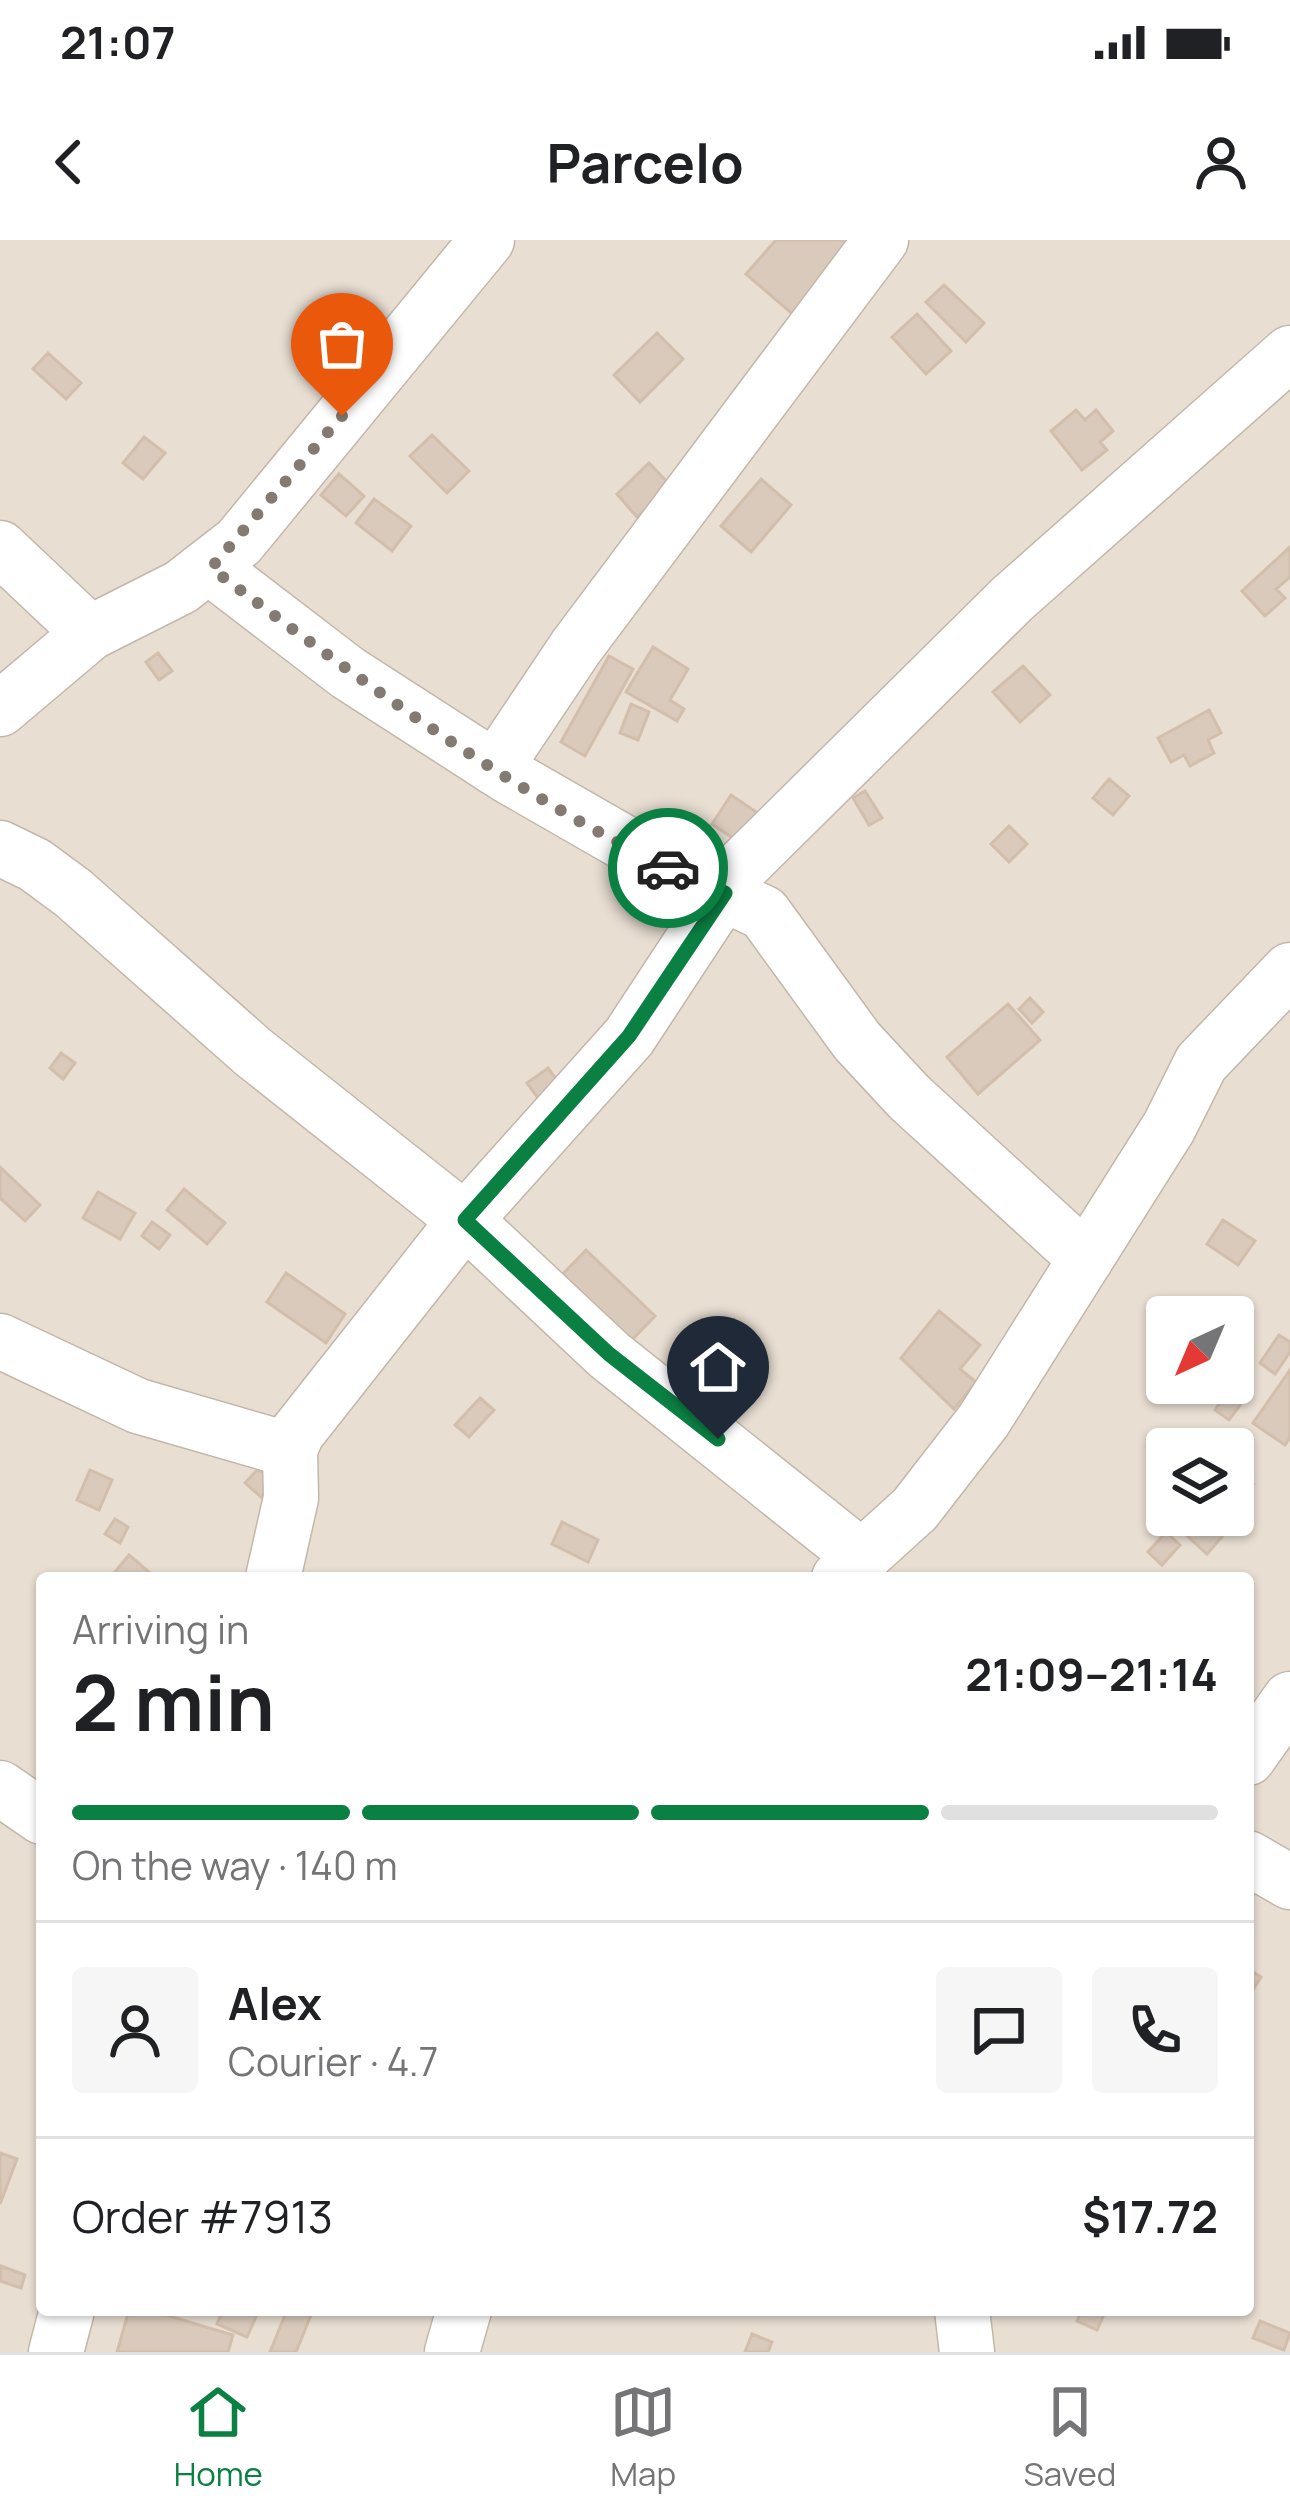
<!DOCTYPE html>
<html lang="en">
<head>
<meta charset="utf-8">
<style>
  body { margin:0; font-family:Manrope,sans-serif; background:#f6f6f6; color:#202124; height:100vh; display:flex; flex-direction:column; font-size:45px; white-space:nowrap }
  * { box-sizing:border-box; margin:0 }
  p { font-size:39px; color:#757577 }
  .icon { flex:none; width:66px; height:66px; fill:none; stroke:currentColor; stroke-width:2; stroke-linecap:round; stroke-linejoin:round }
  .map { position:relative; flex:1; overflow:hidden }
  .drawer { position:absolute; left:36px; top:1332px; width:1218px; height:744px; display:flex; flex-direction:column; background:#fff; border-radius:12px; box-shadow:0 3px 9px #0004 }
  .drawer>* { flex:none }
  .needle { width:78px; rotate:224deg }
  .buttons { position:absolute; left:1146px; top:1056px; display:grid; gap:24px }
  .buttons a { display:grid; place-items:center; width:108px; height:108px; border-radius:12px; background:#fff; box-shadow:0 3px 9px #0004; font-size:60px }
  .pin { position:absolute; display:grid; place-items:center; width:102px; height:102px; color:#fff; margin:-123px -51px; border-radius:50% 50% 50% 0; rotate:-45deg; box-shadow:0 0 12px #0007 }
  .pin .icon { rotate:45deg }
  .courier { position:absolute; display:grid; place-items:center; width:120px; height:120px; margin:-60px; border:9px solid #0b8043; border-radius:50%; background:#fff; color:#222; box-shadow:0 3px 15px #0007 }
  .head em { font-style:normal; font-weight:700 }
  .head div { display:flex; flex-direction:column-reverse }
  .head { display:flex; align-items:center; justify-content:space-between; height:204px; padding:0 36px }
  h1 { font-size:78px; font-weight:700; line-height:90px }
  .bar { display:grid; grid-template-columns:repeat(4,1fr); gap:18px 12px; align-content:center; height:144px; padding:0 36px }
  .bar i { height:15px; border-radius:9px; background:#e0e0e0 }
  .bar .on { background:#0b8043 }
  .bar p { grid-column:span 4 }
  .line { display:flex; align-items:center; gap:30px; padding:0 36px; border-top:3px solid #e0e0e0 }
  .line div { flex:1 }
  .round { display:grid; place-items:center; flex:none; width:126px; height:126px; border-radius:12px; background:#f6f6f6 }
  .status { display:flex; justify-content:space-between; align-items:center; height:84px; padding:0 60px; background:#fff; direction:ltr }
  .status svg { height:33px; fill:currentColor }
  header { display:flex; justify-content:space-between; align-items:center; height:156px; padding:0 36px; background:#fff; font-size:54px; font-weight:700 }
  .tabs { display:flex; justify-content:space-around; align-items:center; height:168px; border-top:3px solid #e0e0e0; background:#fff; font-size:33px; color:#757577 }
  .tabs a { display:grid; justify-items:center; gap:6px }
  .tabs .on { color:#0b8043 }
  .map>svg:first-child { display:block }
</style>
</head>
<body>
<div class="status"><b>21:07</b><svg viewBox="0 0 49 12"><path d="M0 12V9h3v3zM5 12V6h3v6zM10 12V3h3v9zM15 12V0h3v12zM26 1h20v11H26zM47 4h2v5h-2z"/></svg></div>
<header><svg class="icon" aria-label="back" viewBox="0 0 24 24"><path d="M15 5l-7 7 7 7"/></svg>Parcelo<svg class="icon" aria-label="person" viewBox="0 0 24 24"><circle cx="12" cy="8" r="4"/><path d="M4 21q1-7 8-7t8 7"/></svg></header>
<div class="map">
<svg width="1290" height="2112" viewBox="0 0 1290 2112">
  <rect width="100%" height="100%" fill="#f4ede4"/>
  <!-- residential -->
  <path fill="#e8ded2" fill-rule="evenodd" d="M0,0H1290V2112H0ZM1167,1077H1233V1143H1167ZM1167,1209H1233V1275H1167ZM42,1338H1248V2070H42Z"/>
  <!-- building -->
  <path fill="#d9cabc" stroke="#d2beab" stroke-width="3" d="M776,0H842L854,11L796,77L746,34Z
    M944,45L984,83L966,102L926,62Z
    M917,74L951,111L926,134L892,97Z
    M657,93L683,119L640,162L614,135Z
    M48,113L81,143L66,159L33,129Z
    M1076,170L1085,180L1096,170L1113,191L1100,202L1107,210L1082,230L1051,191Z
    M432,195L469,231L447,253L410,216Z
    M144,197L165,213L143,239L123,223Z
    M649,223L671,246L637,277L617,254Z
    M339,234L364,256L346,276L321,255Z
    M761,239L791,265L751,312L721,286Z
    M374,259L411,286L392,311L356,283Z
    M1290,307V337L1276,349L1285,358L1265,376L1242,351Z
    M653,407L688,429L670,460L684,469L677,481L626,452Z
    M158,413L172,431L159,440L146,422Z
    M609,416L633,429L585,516L561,502Z
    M1023,426L1050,455L1020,482L993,452Z
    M631,464L649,472L638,500L620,493Z
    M1209,470L1221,493L1208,500L1214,513L1190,526L1184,515L1171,522L1158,498Z
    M1109,539L1129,556L1113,575L1093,558Z
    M865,551L882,578L869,585L853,558Z
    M731,555L762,576L743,605L712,584Z
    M1009,586L1027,604L1009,622L991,604Z
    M1030,758L1043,772L1032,783L1019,769Z
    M1008,764L1040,800L978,854L947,817Z
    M61,813L75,823L63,839L50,828Z
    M548,828L561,846L540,861L527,843Z
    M0,927L40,965L25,981L0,958Z
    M184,949L225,983L207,1004L167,970Z
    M98,952L135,973L120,999L83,978Z
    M1223,980L1255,1001L1238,1025L1207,1004Z
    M152,982L170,995L159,1009L142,996Z
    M586,1010L655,1076L629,1103L560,1037Z
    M286,1033L345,1074L326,1103L267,1062Z
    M939,1071L980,1105L960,1129L976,1142L954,1169L901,1118Z
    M1279,1095L1290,1102V1112L1275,1134L1260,1123Z
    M1290,1130V1198L1285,1205L1253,1183Z
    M1237,1138L1252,1149L1229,1180L1215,1170Z
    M480,1158L494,1170L469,1197L455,1185Z
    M1233,1226L1253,1244L1233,1265Z
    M258,1229L274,1242L261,1257L245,1243Z
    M90,1230L112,1240L99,1270L77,1260Z
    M1179,1275H1209L1227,1291L1207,1314L1172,1282Z
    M115,1279L128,1287L120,1303L105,1294Z
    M562,1282L598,1300L588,1322L552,1304Z
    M1166,1292L1180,1305L1162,1325L1148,1312Z
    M129,1315L156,1338H110Z
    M1248,1729L1261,1737L1249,1756L1248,1755Z
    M0,1913L17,1919L0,1964Z
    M1,2026L25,2035L21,2048L0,2041Z
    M129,2070H149L233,2095L228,2112H117Z
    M223,2070H259L247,2097L217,2084Z
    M287,2070H313L296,2112H270Z
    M1082,2070H1106L1097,2090L1077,2081Z
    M1260,2081L1290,2093L1284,2110L1253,2098Z
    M752,2094L772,2102L768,2112H745Z"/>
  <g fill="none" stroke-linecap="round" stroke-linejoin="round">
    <defs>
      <path id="minor" d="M0,308L90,393
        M211,328L348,433L508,536L663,625L764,673L857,801L909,857L1086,1019
        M0,469L90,393L181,347L239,302L487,0
        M495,528L576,407L881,0
        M0,608L35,625L73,653L253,812L465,980L609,1115L863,1318
        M0,1101L138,1166L290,1210
        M273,1338L291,1258L290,1210L297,1193L465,980L629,797L740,628L1012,359L1290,113
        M839,1338L915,1269L984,1180L1169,887L1201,823L1290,730
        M1248,1518L1290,1459
        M0,1548L42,1577
        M1248,1618L1290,1642
        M962,2070L967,2112
        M56,2112L67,2070
        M452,2112L464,2070"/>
    </defs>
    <!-- minor casing -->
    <use href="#minor" stroke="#c3b7a9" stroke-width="57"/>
    <!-- minor -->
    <use href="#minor" stroke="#fff" stroke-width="54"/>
  </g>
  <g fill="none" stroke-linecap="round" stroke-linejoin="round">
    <!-- done -->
    <path stroke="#837b72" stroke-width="12" stroke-dasharray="0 21.6" d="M342,176L211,328C356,437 504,548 668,628"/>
    <!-- route -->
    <path stroke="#0b8043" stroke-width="15" d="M668,628L725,653L629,796L465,980L609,1114L718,1199"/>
  </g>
</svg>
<div class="buttons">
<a><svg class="needle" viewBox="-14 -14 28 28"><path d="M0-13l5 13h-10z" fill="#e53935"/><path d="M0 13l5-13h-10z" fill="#757577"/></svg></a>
<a><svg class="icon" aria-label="layers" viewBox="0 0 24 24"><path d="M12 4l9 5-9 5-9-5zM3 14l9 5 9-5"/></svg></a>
</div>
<div class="pin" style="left:342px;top:176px;background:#ea580c"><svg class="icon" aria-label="bag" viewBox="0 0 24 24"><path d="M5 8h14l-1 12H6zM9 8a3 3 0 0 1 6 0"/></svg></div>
<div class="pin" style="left:718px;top:1199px;background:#1f2937"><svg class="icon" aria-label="home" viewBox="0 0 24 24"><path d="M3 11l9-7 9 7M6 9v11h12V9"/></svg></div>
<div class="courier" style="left:668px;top:628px"><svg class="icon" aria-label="car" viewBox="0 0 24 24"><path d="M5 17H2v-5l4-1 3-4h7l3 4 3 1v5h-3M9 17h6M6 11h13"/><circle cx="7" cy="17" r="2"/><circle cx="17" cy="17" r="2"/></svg></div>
<section class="drawer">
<div class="head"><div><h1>2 min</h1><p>Arriving in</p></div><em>21:09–21:14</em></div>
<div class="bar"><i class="on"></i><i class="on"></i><i class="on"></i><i></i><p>On the way · 140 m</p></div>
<div class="line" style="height:216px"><a class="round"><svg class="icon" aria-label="person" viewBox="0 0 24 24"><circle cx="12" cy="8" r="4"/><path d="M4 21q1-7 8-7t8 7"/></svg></a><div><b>Alex</b><p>Courier · 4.7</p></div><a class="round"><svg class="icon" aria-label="chat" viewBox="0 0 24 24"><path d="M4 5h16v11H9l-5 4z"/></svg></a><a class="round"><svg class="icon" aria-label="phone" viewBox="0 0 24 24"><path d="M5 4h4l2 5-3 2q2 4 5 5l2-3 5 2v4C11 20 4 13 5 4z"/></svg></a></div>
<div class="line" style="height:156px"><div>Order #7913</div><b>$17.72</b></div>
</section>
</div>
<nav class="tabs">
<a class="on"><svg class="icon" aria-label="home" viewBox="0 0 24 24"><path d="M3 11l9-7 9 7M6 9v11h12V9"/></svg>Home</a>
<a><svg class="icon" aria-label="map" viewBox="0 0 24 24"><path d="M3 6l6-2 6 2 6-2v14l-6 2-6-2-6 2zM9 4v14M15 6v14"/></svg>Map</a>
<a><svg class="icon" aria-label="saved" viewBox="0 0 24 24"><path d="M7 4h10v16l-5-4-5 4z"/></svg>Saved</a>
</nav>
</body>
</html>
